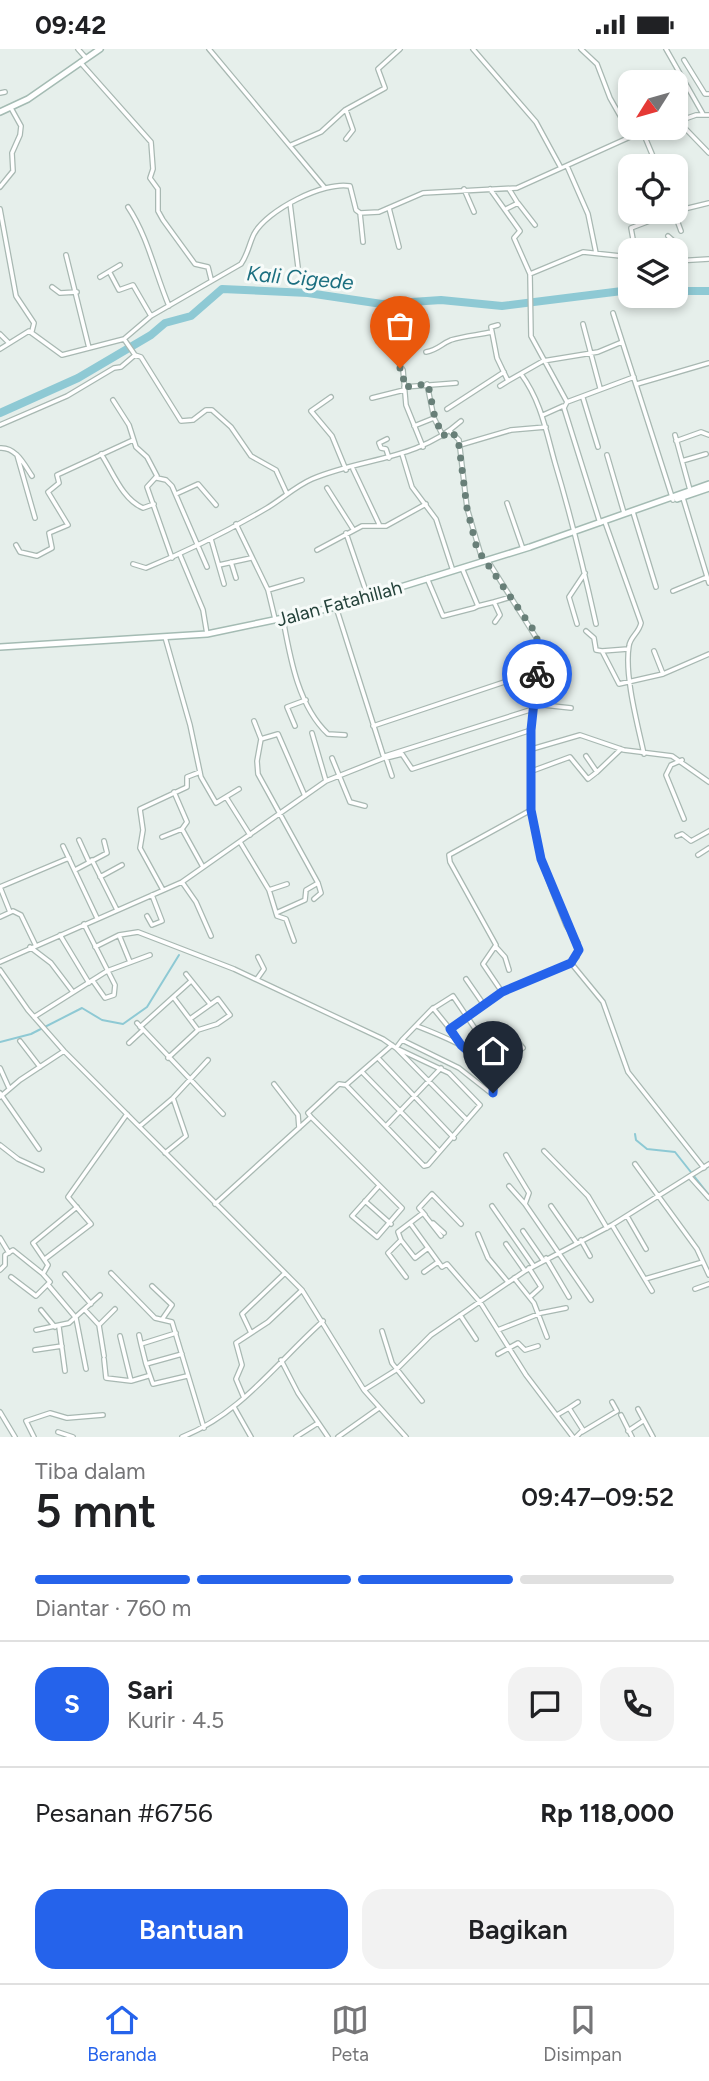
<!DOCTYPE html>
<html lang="id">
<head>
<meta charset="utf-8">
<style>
  body { margin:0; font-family:Figtree,sans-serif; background:#f2f2f2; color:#202124; height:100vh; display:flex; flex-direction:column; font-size:26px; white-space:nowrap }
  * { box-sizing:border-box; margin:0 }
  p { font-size:23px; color:#757577 }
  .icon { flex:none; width:38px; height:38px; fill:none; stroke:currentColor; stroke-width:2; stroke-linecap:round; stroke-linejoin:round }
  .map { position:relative; height:1388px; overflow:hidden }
  .drawer { display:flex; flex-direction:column; background:#fff; flex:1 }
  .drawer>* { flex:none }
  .needle { width:46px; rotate:233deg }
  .buttons { position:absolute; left:618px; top:21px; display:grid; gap:14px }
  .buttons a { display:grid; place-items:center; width:70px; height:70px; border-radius:14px; background:#fff; box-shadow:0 4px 10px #0003; font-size:35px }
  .pin { position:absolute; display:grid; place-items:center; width:60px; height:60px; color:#fff; margin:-72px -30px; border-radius:50% 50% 50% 0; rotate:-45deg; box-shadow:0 0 7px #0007 }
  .pin .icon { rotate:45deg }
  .courier { position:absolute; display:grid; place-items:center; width:70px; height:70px; margin:-35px; border:5px solid #2563eb; border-radius:50%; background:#fff; color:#222; box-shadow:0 2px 9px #0007 }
  .headline em { font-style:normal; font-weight:600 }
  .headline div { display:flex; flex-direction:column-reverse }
  .headline { display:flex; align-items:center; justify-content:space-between; height:119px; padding:0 35px }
  h1 { font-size:46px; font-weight:600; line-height:52px }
  .bar { display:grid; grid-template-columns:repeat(4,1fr); gap:10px 7px; align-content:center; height:84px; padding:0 35px }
  .bar i { height:9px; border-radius:5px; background:#e0e0e0 }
  .bar .current { background:#2563eb }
  .bar p { grid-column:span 4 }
  .line { display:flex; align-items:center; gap:18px; padding:0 35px; border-top:2px solid #e0e0e0 }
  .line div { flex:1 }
  .round { display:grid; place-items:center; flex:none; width:74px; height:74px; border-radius:21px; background:#f2f2f2 }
  .cta { display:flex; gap:14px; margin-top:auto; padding:14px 35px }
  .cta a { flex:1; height:80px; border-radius:21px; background:#2563eb; color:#fff; font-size:28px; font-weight:600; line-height:80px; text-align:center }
  .cta a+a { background:#f2f2f2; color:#202124 }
  .status { display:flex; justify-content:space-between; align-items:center; height:49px; padding:0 35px; background:#fff; direction:ltr }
  .status svg { height:19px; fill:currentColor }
  .menu { display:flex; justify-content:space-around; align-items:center; height:98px; border-top:2px solid #e0e0e0; background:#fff; font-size:19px; color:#757577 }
  .menu a { display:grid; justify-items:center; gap:4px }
  .menu .current { color:#2563eb }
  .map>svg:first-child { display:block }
</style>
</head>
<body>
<div class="status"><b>09:42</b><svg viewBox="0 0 49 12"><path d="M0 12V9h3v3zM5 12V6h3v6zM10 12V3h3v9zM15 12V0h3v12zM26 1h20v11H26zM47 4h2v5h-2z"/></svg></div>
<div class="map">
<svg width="709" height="1388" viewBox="0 0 709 1388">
  <rect width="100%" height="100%" fill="#e6efeb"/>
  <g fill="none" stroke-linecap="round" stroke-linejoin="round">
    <!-- stream -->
    <path stroke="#8ec9d4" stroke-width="2" d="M0,993L31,985L82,959L102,971L123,975L147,958L179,906
      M635,1085L636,1091L647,1100L675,1103L709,1146"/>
    <!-- river -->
    <path stroke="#8ec9d4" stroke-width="8" d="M676,242H709
      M0,364L78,329L151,286L165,274L191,267L222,240L308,244L382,255L441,251L502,257L630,241"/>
    <defs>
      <path id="street" d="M78,0L86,9
        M209,0L325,139
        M473,0L536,73L561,119
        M581,0L597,15L610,49L631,86
        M666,0L703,65
        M684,11L705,45H709
        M80,13L151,93L153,120L150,129L158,140V162L163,171L195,215L208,218L211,230
        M0,44L5,43
        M346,61L353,81L346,90
        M676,73L696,66H709
        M679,73L709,104
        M642,81L657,117
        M291,96L321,83L345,61L385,39L378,20L400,0
        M567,117L588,165L596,204
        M0,138L13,122L12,104L20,86L21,77L11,59
        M464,140L474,163
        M490,140L520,182L514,189L530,225L531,287L567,353L564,359L600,474
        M509,140L517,153
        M290,154L298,218
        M128,158C148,188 155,224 169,257
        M389,159L399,198
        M0,160L16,247L34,274L32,282
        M506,160L518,154L535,176
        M676,162L709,154
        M674,163L681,182
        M360,164L363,193
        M668,187L677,195L682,211
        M635,201L631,179L673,163
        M66,206L89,299
        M676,212L709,210
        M110,224L119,241L133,236L151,267
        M530,225L583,203L630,208
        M100,228L120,216
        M52,238L60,244L77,243
        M613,264L673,451
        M583,275L600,339
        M498,276L491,278L497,309L508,332L543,312L598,303L622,293
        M0,285L9,294
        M124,290L135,306L141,308L181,372L193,371L206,361H212L231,378L251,407L276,421L287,445
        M0,300L29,282L62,306L124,290L151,267L241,215C248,205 249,195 254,185C267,161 324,132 350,137L356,161L360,164L379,163L423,144L517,139L650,79
        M426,303C438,301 441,295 451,291C464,287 478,286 492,283
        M398,313L403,321L406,356L423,398
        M521,325C541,352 546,382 555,414C571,467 584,521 596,575
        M427,335L434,369L443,387
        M637,335L709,314
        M500,337L508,332
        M404,338L456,334
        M331,348L311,362L332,387L346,421
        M372,349L404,341
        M583,349L598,398
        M113,351L129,376L136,398L147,408L157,427L147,438L172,509
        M567,353L634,328
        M447,360L504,323
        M543,366L563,357
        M0,376L67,347L114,319L121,318L135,306
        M414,377L434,369
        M450,382L459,391L467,459L483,513
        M675,386L690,441
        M387,390L379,394L381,399L386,400L389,409
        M676,392L701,383L709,386
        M460,396L511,381L546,378
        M0,399C16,398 24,415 32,427
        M101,405C113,423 122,450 143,459L154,455
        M402,405L412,438L436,470L453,522
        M17,406L35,469
        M607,406L624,464
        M682,412L706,405
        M353,420L379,475
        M157,429L166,431L172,437L207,518
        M327,439L353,480
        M176,445L198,435L216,456
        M683,449L709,534
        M507,454L523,500
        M633,463L656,538
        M605,473L641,574C639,584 630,588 629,597C624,626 638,677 644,705
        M236,475L268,541L275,570
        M346,484L368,548
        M211,490L224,535
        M16,496L20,503L37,507L52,499L49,484L68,476L48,443L59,434L57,426L133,391
        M317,501L362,477H386L426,455
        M180,506L203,561L207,585
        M488,512L537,590L531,681V761L541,810L552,841L566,876L578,894L577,908L571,914L603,953L628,1023L704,1119
        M231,513L236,529
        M133,515L146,519C188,502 228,482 267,459C282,450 296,437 312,430C364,408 416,412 461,372
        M219,516L251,509
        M427,529L443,567L474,559L478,557L462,519
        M268,541L302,531
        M673,542L707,528
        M478,557L494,553
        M283,570C290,608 298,657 328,685L345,686
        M495,573L500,566L494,553L511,548
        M577,575L569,548L585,524
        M586,582L594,589L596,601L602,602L619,635L663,625L709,605
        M165,588L190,676L201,728L216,754L239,740
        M602,602L628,600
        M654,602L663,625
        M534,655L571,659
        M254,672L261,690L257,712L258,725L318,834L321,844L314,850
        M295,677L287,658L306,651
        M373,677L537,622
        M312,684L326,732
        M261,690L278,685L305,747
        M532,700L580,686L624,701L672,707L709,733
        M385,707L533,660
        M332,709L350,753L365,757
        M682,711L671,716L666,726L684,770
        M532,722L570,708L588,730L597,723L586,707
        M597,723L621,700
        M392,727L386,709L402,705L412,720L531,681
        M174,743L187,773L182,780
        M226,748L250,786
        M677,787L682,785L691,792L709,782
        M162,788L182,780L203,818
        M79,791L89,813
        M240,793L269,841L277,867L286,870L294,892
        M63,797L97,869
        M698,806L709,799
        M92,811L117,861
        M75,821L107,804L104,792
        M100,828L122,816
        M182,833L196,853L211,887
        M0,838L69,809
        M0,838L10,863
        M163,841L140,799L143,781L140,760L187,738V728L200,723
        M269,841L287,835
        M276,864L305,851L306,841L318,834
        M147,867L152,876L162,872L152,846
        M0,868L13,862L21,866L35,895
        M84,875L115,936L114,946L105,949L93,932
        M60,886L89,934
        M119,886L130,913
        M30,898L51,914L73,943
        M95,898L119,886L138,883L234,920L383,990L396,999L466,1070
        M496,898L505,908L509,921
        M0,913L182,833L326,732L384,709L336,558
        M0,921L28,961L64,1002L302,1241L364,1341L406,1388
        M186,925L210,955
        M257,930L264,920L258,908
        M466,930L484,956
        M502,943L571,914
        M174,949L198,981L217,975L230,966L218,950L190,970
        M434,959L453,947L478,984
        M34,968L107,922L150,906
        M137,974L223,1065
        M417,977C444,988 479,1000 495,1027L492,1045L459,1019L402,991L433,959L450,980
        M140,978L191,932
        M20,992L40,1018
        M129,994L143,981
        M461,996L451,980L502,943L483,915L496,896L450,813L449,806L531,761
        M472,1005L510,983L523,999L490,1019
        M168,1009L197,982
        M378,1009L454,1089
        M0,1019L9,1039
        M362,1023L439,1102
        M274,1035L298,1066L299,1079
        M346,1036L424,1117L428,1116L480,1056L449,1024L396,999L402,991
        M0,1044L39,1100
        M0,1048L20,1031L64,1002
        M311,1068L402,1159L377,1188L352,1167L378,1138
        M140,1077L173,1049L208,1011
        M386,1077L441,1019
        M0,1096L18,1110L42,1121
        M544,1102L588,1147L607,1179
        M165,1104L186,1087L173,1049
        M506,1106L529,1144L525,1155L591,1251
        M635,1115L697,1200L709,1226
        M691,1129L709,1149
        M509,1137L525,1155
        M365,1152L391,1175
        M215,1155L311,1068L308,1064L339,1035L346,1036L392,996
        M492,1157L533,1216
        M551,1157L576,1193
        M425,1166L419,1159L432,1145L461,1175
        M627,1167L646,1200
        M410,1174L442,1218L447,1215L480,1253L526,1326L573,1388
        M433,1174L444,1184
        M612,1176L652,1242
        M523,1182L543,1211
        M478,1185L488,1209L508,1233
        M0,1189L9,1204
        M401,1191L415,1209
        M581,1191L590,1207
        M506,1195L525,1222
        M415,1209L428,1199
        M546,1209L569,1248
        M45,1210L91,1175L68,1148L127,1065
        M529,1219L541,1238L530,1248
        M0,1221L5,1216V1206L13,1201L43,1225
        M424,1223L438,1213
        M111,1224L155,1269L172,1273L204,1379
        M65,1225L91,1255
        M11,1228L36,1247L50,1233L43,1225L48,1216L33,1194L77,1158
        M406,1228L388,1204L401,1191L398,1183L423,1164L441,1187
        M514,1229L534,1254L547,1288
        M645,1230L703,1213
        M49,1237L76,1269L86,1320
        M152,1237L172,1256L163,1269
        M695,1240L709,1235
        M41,1261L55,1278
        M85,1261L99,1276L104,1307
        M460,1266L476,1290
        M99,1276L115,1260
        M59,1278L65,1322
        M36,1281L69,1274L100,1246
        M498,1281L541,1264L566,1259
        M382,1282L392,1314L422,1352
        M251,1284L242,1265L285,1224
        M139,1286L141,1295
        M120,1287L131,1332
        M35,1301L62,1297
        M182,1305L146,1315L153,1335L187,1327
        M498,1305L518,1294L525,1301L538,1297
        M104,1310L106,1329L131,1332L148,1327
        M281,1311L298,1344L328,1388
        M146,1315L141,1295L176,1284
        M364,1341L396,1321L431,1286L525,1222L612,1176L709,1115
        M244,1349L236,1330L242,1316L236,1294L268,1273L302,1241
        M234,1358L251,1388
        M569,1359L578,1353
        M638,1360L653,1388
        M0,1363L15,1388
        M557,1366L569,1359L583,1381L576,1388
        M621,1366L632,1388
        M628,1382L643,1372
        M58,1383L73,1388
        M582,1383L617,1362L612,1353
        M34,1388L26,1372L50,1364L67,1369L103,1366
        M182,1388C241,1365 277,1313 323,1272
        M296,1388L318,1374
        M338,1388L379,1359"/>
      <path id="secondary" d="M0,63L28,50L100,0
        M677,450L709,439
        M0,598L207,585L336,558L530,498L709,435"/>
    </defs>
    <!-- street casing -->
    <use href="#street" stroke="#a8b8b2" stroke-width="6"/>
    <!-- secondary casing -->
    <use href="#secondary" stroke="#a4bbb3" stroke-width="8"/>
    <!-- street -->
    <use href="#street" stroke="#fff" stroke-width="3.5"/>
    <!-- secondary -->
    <use href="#secondary" stroke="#fff" stroke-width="5"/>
  </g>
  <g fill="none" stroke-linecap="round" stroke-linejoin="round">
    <!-- done -->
    <path stroke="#687f78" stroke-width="7" stroke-dasharray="0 12.6" d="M400,319L403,321L404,338L428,335L435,369L443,387L450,382L458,389L467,459L477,500L537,586V625"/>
    <!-- route -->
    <path stroke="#2563eb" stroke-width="9" d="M493,1044L494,1024L461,996L450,980L502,943L571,914L579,901L541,810L531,761V681L537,625"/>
  </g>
  <g text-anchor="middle" stroke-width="6" stroke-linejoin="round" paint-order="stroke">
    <!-- street labels -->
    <g font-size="19" fill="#24423a" stroke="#f7fbf9">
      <text transform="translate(339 554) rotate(-15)" y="7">Jalan Fatahillah</text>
    </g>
    <!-- water labels -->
    <g font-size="21" font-style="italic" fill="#1c6f80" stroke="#f7fbf9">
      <text transform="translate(300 229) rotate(5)" y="7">Kali Cigede</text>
    </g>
  </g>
</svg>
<div class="buttons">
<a><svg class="needle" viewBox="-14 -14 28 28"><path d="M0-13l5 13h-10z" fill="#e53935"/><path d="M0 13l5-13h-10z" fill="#757577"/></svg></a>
<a><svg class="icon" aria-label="locate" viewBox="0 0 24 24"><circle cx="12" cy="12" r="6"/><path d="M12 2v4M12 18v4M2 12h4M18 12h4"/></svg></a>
<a><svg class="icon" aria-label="layers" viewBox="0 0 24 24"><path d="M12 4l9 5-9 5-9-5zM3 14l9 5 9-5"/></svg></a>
</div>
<div class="pin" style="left:400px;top:319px;background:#ea580c"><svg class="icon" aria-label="bag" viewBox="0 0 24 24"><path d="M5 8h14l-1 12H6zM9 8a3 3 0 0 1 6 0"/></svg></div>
<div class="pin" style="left:493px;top:1044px;background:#1f2937"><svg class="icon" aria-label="home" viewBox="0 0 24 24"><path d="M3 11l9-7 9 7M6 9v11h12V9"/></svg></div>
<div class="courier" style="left:537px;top:625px"><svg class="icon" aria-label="bike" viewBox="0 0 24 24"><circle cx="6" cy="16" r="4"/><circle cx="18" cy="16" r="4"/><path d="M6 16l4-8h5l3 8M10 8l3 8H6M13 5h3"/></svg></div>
</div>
<section class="drawer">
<div class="headline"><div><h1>5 mnt</h1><p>Tiba dalam</p></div><em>09:47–09:52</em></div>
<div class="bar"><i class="current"></i><i class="current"></i><i class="current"></i><i></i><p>Diantar · 760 m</p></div>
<div class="line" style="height:126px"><b class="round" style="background:#2563eb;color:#fff">S</b><div><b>Sari</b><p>Kurir · 4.5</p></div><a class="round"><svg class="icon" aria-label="chat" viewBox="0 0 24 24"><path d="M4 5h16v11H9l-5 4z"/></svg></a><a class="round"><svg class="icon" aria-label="phone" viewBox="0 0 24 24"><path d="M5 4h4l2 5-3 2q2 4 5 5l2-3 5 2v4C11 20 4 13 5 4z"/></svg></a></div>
<div class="line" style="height:91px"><div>Pesanan #6756</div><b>Rp 118,000</b></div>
<div class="cta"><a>Bantuan</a><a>Bagikan</a></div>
</section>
<nav class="menu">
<a class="current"><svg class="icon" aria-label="home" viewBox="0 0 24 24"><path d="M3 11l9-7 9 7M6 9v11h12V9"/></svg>Beranda</a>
<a><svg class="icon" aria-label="map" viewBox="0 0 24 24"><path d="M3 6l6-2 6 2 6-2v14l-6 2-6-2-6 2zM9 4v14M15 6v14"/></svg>Peta</a>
<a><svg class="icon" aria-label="saved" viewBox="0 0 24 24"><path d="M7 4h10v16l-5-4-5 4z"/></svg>Disimpan</a>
</nav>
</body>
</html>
